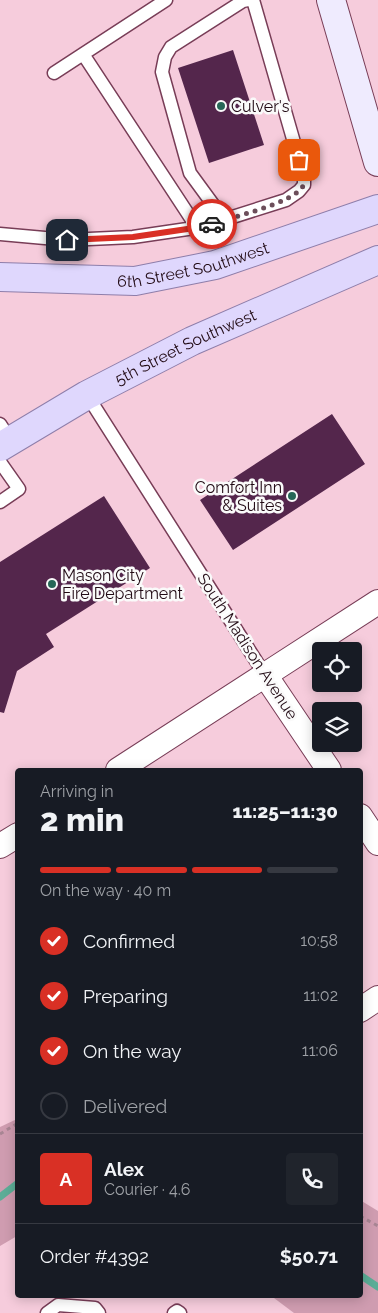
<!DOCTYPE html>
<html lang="en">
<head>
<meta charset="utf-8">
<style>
  body { margin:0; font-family:Raleway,sans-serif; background:#20242c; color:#f1f3f6; height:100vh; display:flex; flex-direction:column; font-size:19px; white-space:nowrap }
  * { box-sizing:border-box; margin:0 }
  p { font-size:16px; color:#9ea1a6 }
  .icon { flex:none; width:28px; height:28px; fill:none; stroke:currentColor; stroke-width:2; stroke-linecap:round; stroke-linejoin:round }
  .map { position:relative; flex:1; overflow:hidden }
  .sheet { position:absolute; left:15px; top:768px; width:348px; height:530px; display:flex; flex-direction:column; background:#171b24; border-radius:5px; box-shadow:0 2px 12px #0003 }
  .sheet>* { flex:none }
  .tools { position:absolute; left:312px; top:642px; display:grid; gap:10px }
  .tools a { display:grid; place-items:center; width:50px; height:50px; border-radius:5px; background:#171b24; box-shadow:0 2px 12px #0003; font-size:25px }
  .pin { position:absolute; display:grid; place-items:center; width:42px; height:42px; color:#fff; margin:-21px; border-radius:10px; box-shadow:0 2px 8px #0006 }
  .courier { position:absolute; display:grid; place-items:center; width:50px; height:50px; margin:-25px; border:4px solid #d93025; border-radius:50%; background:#fff; color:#222; box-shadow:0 1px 6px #0007 }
  .head em { font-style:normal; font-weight:800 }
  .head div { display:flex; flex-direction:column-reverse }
  .head { display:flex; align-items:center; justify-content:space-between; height:85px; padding:0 25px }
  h1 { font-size:32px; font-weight:800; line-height:38px }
  .bar { display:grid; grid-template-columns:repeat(4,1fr); gap:8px 5px; align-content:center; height:60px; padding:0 25px }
  .bar i { height:6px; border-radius:4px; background:#363941 }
  .bar .on { background:#d93025 }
  .bar p { grid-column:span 4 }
  .line { display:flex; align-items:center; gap:12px; padding:0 25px; border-top:1px solid #363941 }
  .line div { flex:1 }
  .round { display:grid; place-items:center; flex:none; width:52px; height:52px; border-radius:5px; background:#20242c }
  ol { padding:0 25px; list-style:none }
  li { display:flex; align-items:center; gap:15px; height:55px }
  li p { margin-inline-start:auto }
  li .icon { padding:5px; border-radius:50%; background:#d93025; color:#fff; stroke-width:4 }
  li:last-child { color:#9ea1a6 }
  li i { width:28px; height:28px; border:2px solid #363941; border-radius:50% }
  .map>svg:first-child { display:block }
</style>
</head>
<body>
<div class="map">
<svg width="378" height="1313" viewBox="0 0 378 1313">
  <rect width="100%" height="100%" fill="#f6ccdc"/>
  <!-- green -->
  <path fill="#cf9cb0" d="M17,1119V1236L0,1246V1127Z
    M360,1200L378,1211V1313H294L270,1295H360Z"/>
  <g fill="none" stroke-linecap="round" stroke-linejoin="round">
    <!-- stream -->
    <path stroke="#5cad97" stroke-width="7" d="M0,1197L18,1183
      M360,1275L378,1287"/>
  </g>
  <!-- building -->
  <path fill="#54264c" d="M233,50L264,145L209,163L178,68Z
    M332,414L365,464L233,550L200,500Z
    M104,496L150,568L46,634L54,647L17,671L4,713L0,712V562Z"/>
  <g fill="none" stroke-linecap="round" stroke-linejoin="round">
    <defs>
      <path id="lane" d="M83,54L192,220V228
        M54,73L166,0
        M221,220L220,214L190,173L162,72L165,57L171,47L243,1L248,0
        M0,234L67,240L133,237L201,227L286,200L299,191L304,185V177L253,0
        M87,395L265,675
        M0,424L11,441
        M0,462L19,489L0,502
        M47,1313L58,1305L95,1308L99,1313
        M174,1313L177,1311L180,1313"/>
      <path id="street" d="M265,675L329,770
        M118,770L378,602
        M360,816L378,843
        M0,846L18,835
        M360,1010L378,998"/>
      <path id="secondary" d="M331,0L378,162"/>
      <g id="primary">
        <path id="s1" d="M0,277L135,281L215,265L378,209"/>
        <path id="s2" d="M0,447L87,395L192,341L378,260"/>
      </g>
    </defs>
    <!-- lane casing -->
    <use href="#lane" stroke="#783d57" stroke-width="15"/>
    <!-- street casing -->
    <use href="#street" stroke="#783d57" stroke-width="26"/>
    <!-- secondary casing -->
    <use href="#secondary" stroke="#783d57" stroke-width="30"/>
    <!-- primary casing -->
    <use href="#primary" stroke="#8e7eaa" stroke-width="30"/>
    <!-- path -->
    <path stroke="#a88593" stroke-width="3" stroke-dasharray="4 4" stroke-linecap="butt" d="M0,1134L18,1123
      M360,1216L378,1226"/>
    <!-- lane -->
    <use href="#lane" stroke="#fff" stroke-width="12"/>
    <!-- street -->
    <use href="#street" stroke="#fff" stroke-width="24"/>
    <!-- secondary -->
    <use href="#secondary" stroke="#efebfe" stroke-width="28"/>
    <!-- primary -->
    <use href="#primary" stroke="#dfd7fd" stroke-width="28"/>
  </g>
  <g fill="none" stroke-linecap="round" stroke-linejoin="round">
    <!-- done -->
    <path stroke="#6c4e5a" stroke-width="5" stroke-dasharray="0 9" d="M212,224C232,217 294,203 303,186C307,178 302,168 299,160"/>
    <!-- route -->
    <path stroke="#d93025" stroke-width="6" d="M67,240L133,237L201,227L212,224"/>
  </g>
  <!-- markers -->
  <g fill="#266757" stroke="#fafafa" stroke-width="2">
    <circle cx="221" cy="106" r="5"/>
    <circle cx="292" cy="496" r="5"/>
    <circle cx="52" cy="584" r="5"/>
  </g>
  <g text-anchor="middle" stroke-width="5" stroke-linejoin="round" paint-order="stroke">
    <!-- poi labels -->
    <g font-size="16" fill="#210a14" stroke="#fafafa" text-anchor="start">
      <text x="231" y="112">Culver's</text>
      <text x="282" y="493" text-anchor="end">Comfort Inn<tspan x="282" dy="18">&amp; Suites</tspan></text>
      <text x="62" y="581">Mason City<tspan x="62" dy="18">Fire Department</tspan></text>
    </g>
    <!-- street labels -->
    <g font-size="16" fill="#210a14" stroke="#fafafa">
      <text dy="6" stroke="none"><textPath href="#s1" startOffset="195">6th Street Southwest</textPath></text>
      <text dy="6" stroke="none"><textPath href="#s2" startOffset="211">5th Street Southwest</textPath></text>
      <text transform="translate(248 646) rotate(57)" y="6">South Madison Avenue</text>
    </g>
  </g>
</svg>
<div class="tools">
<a><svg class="icon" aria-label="locate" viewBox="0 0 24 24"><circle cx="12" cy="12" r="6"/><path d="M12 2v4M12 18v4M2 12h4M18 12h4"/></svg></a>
<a><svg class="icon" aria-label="layers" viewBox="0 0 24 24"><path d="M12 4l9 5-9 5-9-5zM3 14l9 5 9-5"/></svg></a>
</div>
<div class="pin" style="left:299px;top:160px;background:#ea580c"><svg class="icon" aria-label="bag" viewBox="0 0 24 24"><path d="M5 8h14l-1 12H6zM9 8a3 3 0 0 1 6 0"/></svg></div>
<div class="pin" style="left:67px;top:240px;background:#1f2937"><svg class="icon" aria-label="home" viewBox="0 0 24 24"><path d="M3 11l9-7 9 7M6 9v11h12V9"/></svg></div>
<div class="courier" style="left:212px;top:224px"><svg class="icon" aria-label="car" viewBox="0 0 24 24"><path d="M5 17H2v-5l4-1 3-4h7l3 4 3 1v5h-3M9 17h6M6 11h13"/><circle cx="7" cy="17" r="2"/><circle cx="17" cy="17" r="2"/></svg></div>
<section class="sheet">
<div class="head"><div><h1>2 min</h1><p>Arriving in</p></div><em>11:25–11:30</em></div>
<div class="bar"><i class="on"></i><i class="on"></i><i class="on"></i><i></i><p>On the way · 40 m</p></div>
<ol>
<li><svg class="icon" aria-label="check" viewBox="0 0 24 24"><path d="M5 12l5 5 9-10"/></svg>Confirmed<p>10:58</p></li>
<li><svg class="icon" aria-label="check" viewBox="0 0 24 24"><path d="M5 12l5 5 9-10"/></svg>Preparing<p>11:02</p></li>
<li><svg class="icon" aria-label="check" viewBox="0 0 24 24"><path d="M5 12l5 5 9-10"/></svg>On the way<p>11:06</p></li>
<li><i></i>Delivered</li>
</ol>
<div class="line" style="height:90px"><b class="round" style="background:#d93025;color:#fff">A</b><div><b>Alex</b><p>Courier · 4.6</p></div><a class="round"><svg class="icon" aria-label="phone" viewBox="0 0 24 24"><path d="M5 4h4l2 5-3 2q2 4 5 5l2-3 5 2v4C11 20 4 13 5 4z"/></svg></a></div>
<div class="line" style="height:65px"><div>Order #4392</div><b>$50.71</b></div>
</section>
</div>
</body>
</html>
